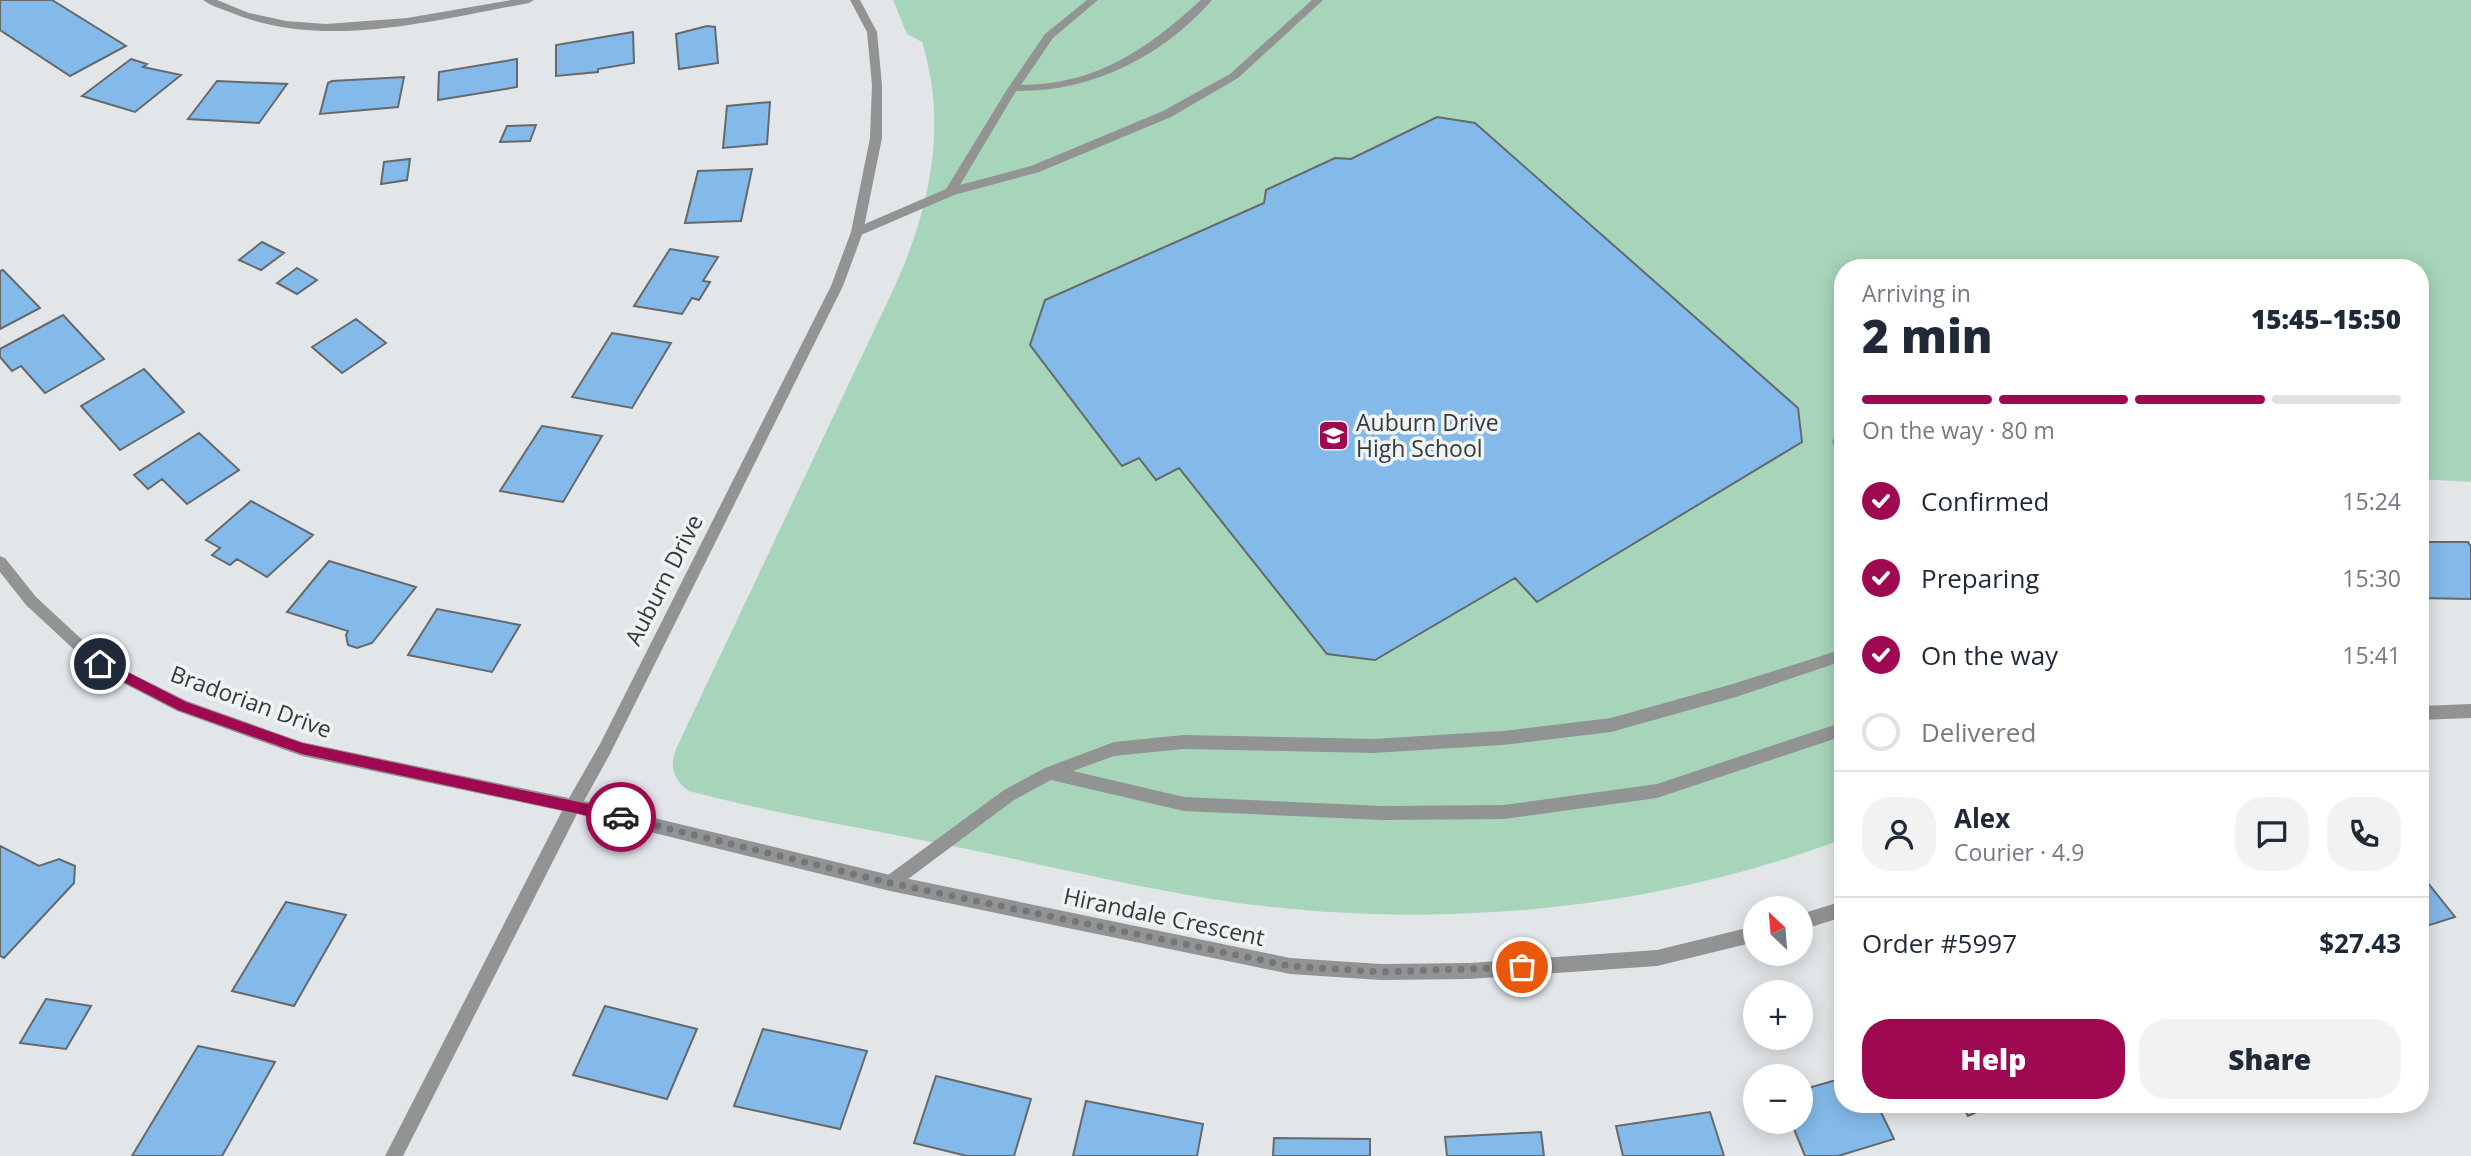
<!DOCTYPE html>
<html lang="en">
<head>
<meta charset="utf-8">
<style>
  body { margin:0; font-family:"Open Sans",sans-serif; background:#f2f2f3; color:#1f2937; height:100vh; display:flex; flex-direction:column; font-size:26px; white-space:nowrap }
  * { box-sizing:border-box; margin:0 }
  p { font-size:23px; color:#747a83 }
  .icon { flex:none; width:38px; height:38px; fill:none; stroke:currentColor; stroke-width:2; stroke-linecap:round; stroke-linejoin:round }
  .map { position:relative; flex:1; overflow:hidden }
  .drawer { position:absolute; left:1834px; top:259px; width:595px; height:854px; display:flex; flex-direction:column; background:#fff; border-radius:28px; box-shadow:0 4px 18px #0003 }
  .drawer>* { flex:none }
  .needle { width:46px; rotate:334deg }
  .tools { position:absolute; left:1743px; top:896px; display:grid; gap:14px }
  .tools a { display:grid; place-items:center; width:70px; height:70px; border-radius:50%; background:#fff; box-shadow:0 4px 18px #0003; font-size:35px }
  .pin { position:absolute; display:grid; place-items:center; width:60px; height:60px; color:#fff; margin:-30px; border:4px solid #fff; border-radius:50%; box-shadow:0 2px 7px #0007 }
  .courier { position:absolute; display:grid; place-items:center; width:70px; height:70px; margin:-35px; border:5px solid #9f0951; border-radius:50%; background:#fff; color:#222; box-shadow:0 2px 9px #0007 }
  .head em { font-style:normal; font-weight:800 }
  .head div { display:flex; flex-direction:column-reverse }
  .head { display:flex; align-items:center; justify-content:space-between; height:119px; padding:0 28px }
  h1 { font-size:46px; font-weight:800; line-height:52px }
  .bar { display:grid; grid-template-columns:repeat(4,1fr); gap:10px 7px; align-content:center; height:84px; padding:0 28px }
  .bar i { height:9px; border-radius:5px; background:#e0e1e3 }
  .bar .on { background:#9f0951 }
  .bar p { grid-column:span 4 }
  .line { display:flex; align-items:center; gap:18px; padding:0 28px; border-top:2px solid #e0e1e3 }
  .line div { flex:1 }
  .round { display:grid; place-items:center; flex:none; width:74px; height:74px; border-radius:28px; background:#f2f2f3 }
  ol { padding:0 28px; list-style:none }
  li { display:flex; align-items:center; gap:21px; height:77px }
  li p { margin-inline-start:auto }
  li .icon { padding:7px; border-radius:50%; background:#9f0951; color:#fff; stroke-width:4 }
  li:last-child { color:#747a83 }
  li i { width:38px; height:38px; border:4px solid #e0e1e3; border-radius:50% }
  .button { display:flex; gap:14px; margin-top:auto; padding:14px 28px }
  .button a { flex:1; height:80px; border-radius:28px; background:#9f0951; color:#fff; font-size:28px; font-weight:800; line-height:80px; text-align:center }
  .button a+a { background:#f2f2f3; color:#1f2937 }
  .map>svg:first-child { display:block }
</style>
</head>
<body>
<div class="map">
<svg width="2471" height="1156" viewBox="0 0 2471 1156">
  <rect width="100%" height="100%" fill="#e2e6e8"/>
  <!-- green -->
  <path fill="#a7d5b9" d="M893,0H2471V482L2420,479V268H1843V839C1667,905 1478,926 1291,909C1182,899 1074,871 967,849C875,830 780,815 689,791C674,780 669,767 676,749L895,286C930,208 948,125 922,42L907,34Z"/>
  <!-- building -->
  <path fill="#83bae9" stroke="#66696b" stroke-width="2" d="M0,0H52L126,46L70,76L0,30Z
    M707,26L715,27L718,63L679,69L676,34Z
    M633,32L634,63L598,69V72L556,76V45Z
    M131,59L147,64L143,67L181,75L135,112L82,96Z
    M517,59V87L438,100L439,72Z
    M404,77L398,107L320,114L328,83L332,81Z
    M217,81L287,84L259,123L188,119Z
    M770,102L767,144L723,148L727,106Z
    M1437,117L1475,123L1798,408L1802,442L1537,602L1515,578L1375,660L1327,654L1179,468L1156,480L1139,458L1122,466L1030,345L1045,300L1264,203L1266,190L1335,158L1351,159Z
    M536,125L530,141L500,142L507,126Z
    M410,159L407,180L381,184L384,162Z
    M752,169L741,221L685,223L698,171Z
    M262,242L284,253L261,270L239,260Z
    M670,249L718,257L703,281L710,282L699,300L692,298L682,314L634,306Z
    M297,268L317,280L297,294L277,283Z
    M3,270L40,308L0,329V271Z
    M63,315L104,359L45,393L21,366L12,371L0,357V349Z
    M356,319L386,343L342,373L312,347Z
    M612,333L671,343L632,408L572,397Z
    M144,369L184,412L120,450L81,406Z
    M542,426L602,436L563,502L500,491Z
    M199,433L239,470L187,504L162,479L148,489L134,475Z
    M251,501L313,535L267,577L237,559L230,565L212,555L220,548L206,540Z
    M2420,542H2468L2471,547V599L2420,598Z
    M329,561L416,587L372,643L357,648L348,645L346,635L348,631L287,612Z
    M437,609L520,625L492,672L408,655Z
    M0,846L39,866L59,859L75,866L74,883L4,958L0,956Z
    M2420,873L2455,917L2420,928Z
    M286,902L346,915L294,1006L232,991Z
    M46,999L91,1006L66,1049L20,1043Z
    M605,1006L697,1029L667,1099L573,1075Z
    M763,1029L867,1051L840,1129L734,1106Z
    M198,1046L275,1062L222,1156H132Z
    M936,1076L1031,1099L1014,1156H967L914,1143Z
    M1843,1078V1104H1877L1894,1139L1838,1156H1805L1791,1122H1801V1090Z
    M1086,1101L1203,1124L1197,1156H1073Z
    M1961,1104H1995L1968,1116Z
    M1710,1112L1724,1156H1623L1616,1126Z
    M1541,1132L1544,1156H1447L1445,1137Z
    M1274,1138L1370,1139V1156H1273Z"/>
  <g fill="none" stroke-linecap="round" stroke-linejoin="round">
    <!-- service -->
    <path fill="#929393" fill-rule="evenodd" d="M1087,0H1098L1053,38L1021,85C1096,85 1147,49 1201,0H1212C1162,57 1092,92 1016,91L960,185L1031,166L1163,111L1230,74L1312,0H1323L1238,78L1171,117L1039,172L954,195L861,235H853V229L946,189L1008,88L1045,34Z
      M1843,435V446H1834L1832,442L1834,438Z
      M1843,649V661L1736,697L1611,732L1502,745L1374,753L1183,749L1114,756L1073,771L1184,797L1383,806L1504,805L1657,784L1843,722V736L1657,798L1504,819L1383,820L1184,811L1051,780L1014,800L896,888L890,891L884,888L882,883L884,878L1004,790L1045,768L1114,742L1183,735L1374,739L1502,731L1611,718L1736,683Z"/>
    <!-- minor -->
    <path fill="#929393" fill-rule="evenodd" d="M203,0H217L249,13L286,21L326,24L407,18L511,0H534L529,3C434,20 325,51 232,13C222,9 211,6 203,0Z
      M850,0H860L877,32L882,85V138L863,232L843,286L610,754L584,801L890,875L1290,958L1381,964L1469,963L1657,950L1755,926V942L1657,966L1469,979L1381,980L1290,974L890,891L577,814L403,1156H385L562,811L302,756L177,711L94,668L26,605L0,572V556L5,558L36,597L104,660L187,701L302,742L569,798L600,744L831,286L851,232L870,138L872,85L867,32Z
      M2471,704V718L2420,720V706Z
      M1843,901V917L1801,930V914Z"/>
  </g>
  <!-- route -->
  <path fill="#9f0951" d="M100,658L186,702L302,743L621,811L627,817L621,823L302,754L178,710L95,667L94,664Z"/>
  <g fill="none" stroke-linecap="round" stroke-linejoin="round">
    <!-- done -->
    <path stroke="#747677" stroke-width="7" stroke-dasharray="0 12.6" d="M621,817L890,883L1290,966L1381,972L1522,967"/>
  </g>
  <!-- icons -->
  <defs>
    <symbol id="school-square" viewBox="-11 -11 22 22"><rect x="-9" y="-9" width="18" height="18" rx="4" fill="#9f0951" stroke="#eff4f5"/><path d="M0-5L7-2L0 1L-7-2ZM-4 1L0 2.5L4 1V4Q0 6-4 4Z" fill="#fff"/></symbol>
  </defs>
  <g fill-rule="evenodd">
    <use href="#school-square" x="1316" y="418" width="35" height="35"/>
  </g>
  <g text-anchor="middle" stroke-width="7" stroke-linejoin="round" paint-order="stroke">
    <!-- poi labels -->
    <g font-size="23" fill="#383a3a" stroke="#eff4f5" text-anchor="start">
      <text x="1356" y="431">Auburn Drive<tspan x="1356" dy="26">High School</tspan></text>
    </g>
    <!-- street labels -->
    <g font-size="23" fill="#383a3a" stroke="#eff4f5">
      <text transform="translate(664 580) rotate(-63)" y="8">Auburn Drive</text>
      <text transform="translate(251 702) rotate(20)" y="8">Bradorian Drive</text>
      <text transform="translate(1164 917) rotate(12)" y="8">Hirandale Crescent</text>
    </g>
  </g>
</svg>
<div class="tools">
<a><svg class="needle" viewBox="-14 -14 28 28"><path d="M0-13l5 13h-10z" fill="#e53935"/><path d="M0 13l5-13h-10z" fill="#747a83"/></svg></a>
<a>+</a>
<a>−</a>
</div>
<div class="pin" style="left:1522px;top:967px;background:#ea580c"><svg class="icon" aria-label="bag" viewBox="0 0 24 24"><path d="M5 8h14l-1 12H6zM9 8a3 3 0 0 1 6 0"/></svg></div>
<div class="pin" style="left:100px;top:664px;background:#1f2937"><svg class="icon" aria-label="home" viewBox="0 0 24 24"><path d="M3 11l9-7 9 7M6 9v11h12V9"/></svg></div>
<div class="courier" style="left:621px;top:817px"><svg class="icon" aria-label="car" viewBox="0 0 24 24"><path d="M5 17H2v-5l4-1 3-4h7l3 4 3 1v5h-3M9 17h6M6 11h13"/><circle cx="7" cy="17" r="2"/><circle cx="17" cy="17" r="2"/></svg></div>
<section class="drawer">
<div class="head"><div><h1>2 min</h1><p>Arriving in</p></div><em>15:45–15:50</em></div>
<div class="bar"><i class="on"></i><i class="on"></i><i class="on"></i><i></i><p>On the way · 80 m</p></div>
<ol>
<li><svg class="icon" aria-label="check" viewBox="0 0 24 24"><path d="M5 12l5 5 9-10"/></svg>Confirmed<p>15:24</p></li>
<li><svg class="icon" aria-label="check" viewBox="0 0 24 24"><path d="M5 12l5 5 9-10"/></svg>Preparing<p>15:30</p></li>
<li><svg class="icon" aria-label="check" viewBox="0 0 24 24"><path d="M5 12l5 5 9-10"/></svg>On the way<p>15:41</p></li>
<li><i></i>Delivered</li>
</ol>
<div class="line" style="height:126px"><a class="round"><svg class="icon" aria-label="person" viewBox="0 0 24 24"><circle cx="12" cy="8" r="4"/><path d="M4 21q1-7 8-7t8 7"/></svg></a><div><b>Alex</b><p>Courier · 4.9</p></div><a class="round"><svg class="icon" aria-label="chat" viewBox="0 0 24 24"><path d="M4 5h16v11H9l-5 4z"/></svg></a><a class="round"><svg class="icon" aria-label="phone" viewBox="0 0 24 24"><path d="M5 4h4l2 5-3 2q2 4 5 5l2-3 5 2v4C11 20 4 13 5 4z"/></svg></a></div>
<div class="line" style="height:91px"><div>Order #5997</div><b>$27.43</b></div>
<div class="button"><a>Help</a><a>Share</a></div>
</section>
</div>
</body>
</html>
